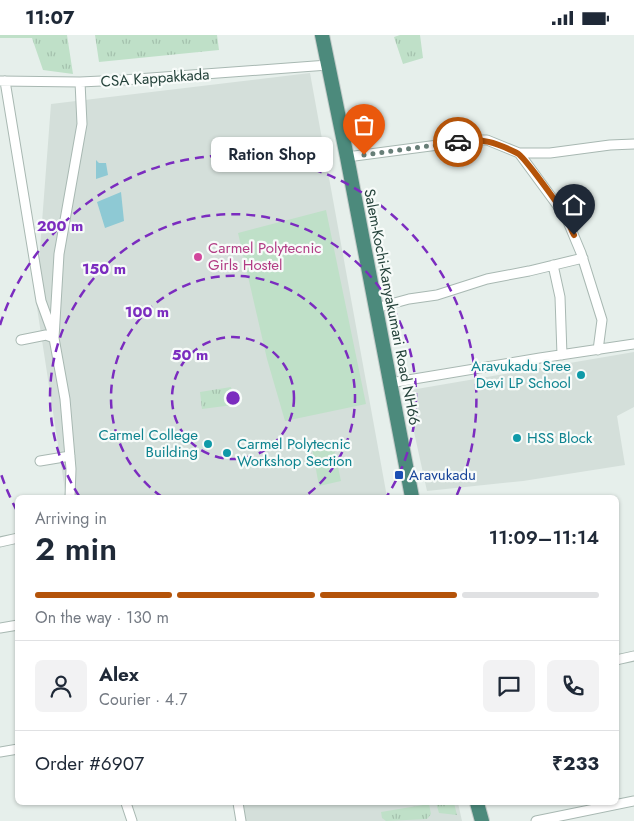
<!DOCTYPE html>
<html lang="en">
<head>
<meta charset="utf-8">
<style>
  body { margin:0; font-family:Jost,sans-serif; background:#f2f2f3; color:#1f2937; height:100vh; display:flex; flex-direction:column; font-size:19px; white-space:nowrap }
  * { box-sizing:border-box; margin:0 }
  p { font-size:16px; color:#747a83 }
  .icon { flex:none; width:28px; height:28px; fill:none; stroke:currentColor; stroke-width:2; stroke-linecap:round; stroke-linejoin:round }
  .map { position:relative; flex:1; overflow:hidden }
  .side { position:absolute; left:15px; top:460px; width:604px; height:310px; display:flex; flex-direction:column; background:#fff; border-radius:8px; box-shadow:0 1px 4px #0004 }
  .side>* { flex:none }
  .pin { position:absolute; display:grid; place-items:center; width:42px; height:42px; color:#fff; margin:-51px -21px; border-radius:50% 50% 50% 0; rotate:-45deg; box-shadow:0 0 5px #0007 }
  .pin .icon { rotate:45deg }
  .courier { position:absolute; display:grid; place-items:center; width:50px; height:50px; margin:-25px; border:4px solid #b45309; border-radius:50%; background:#fff; color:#222; box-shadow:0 1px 6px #0007 }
  .bubble { position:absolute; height:35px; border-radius:8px; background:#fff; box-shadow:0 1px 4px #0004; font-size:16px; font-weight:600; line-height:35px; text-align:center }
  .overview em { font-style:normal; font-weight:600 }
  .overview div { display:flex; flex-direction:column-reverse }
  .overview { display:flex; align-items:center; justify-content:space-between; height:85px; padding:0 20px }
  h1 { font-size:32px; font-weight:600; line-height:38px }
  .bar { display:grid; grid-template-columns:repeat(4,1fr); gap:8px 5px; align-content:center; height:60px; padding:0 20px }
  .bar i { height:6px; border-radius:4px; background:#e0e1e3 }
  .bar .on { background:#b45309 }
  .bar p { grid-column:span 4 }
  .line { display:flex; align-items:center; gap:12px; padding:0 20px; border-top:1px solid #e0e1e3 }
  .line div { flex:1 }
  .round { display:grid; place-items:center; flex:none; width:52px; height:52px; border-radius:8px; background:#f2f2f3 }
  .status { display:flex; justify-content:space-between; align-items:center; height:35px; padding:0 25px; background:#fff; direction:ltr }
  .status svg { height:14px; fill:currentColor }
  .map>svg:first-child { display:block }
</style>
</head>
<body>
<div class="status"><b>11:07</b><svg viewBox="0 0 49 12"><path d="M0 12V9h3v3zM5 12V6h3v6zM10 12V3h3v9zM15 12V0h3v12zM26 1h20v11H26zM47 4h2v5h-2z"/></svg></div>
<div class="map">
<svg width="634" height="786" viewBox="0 0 634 786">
  <defs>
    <pattern id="grass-tufts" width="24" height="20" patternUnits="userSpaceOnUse" patternTransform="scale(1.25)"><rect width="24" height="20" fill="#bfe0c8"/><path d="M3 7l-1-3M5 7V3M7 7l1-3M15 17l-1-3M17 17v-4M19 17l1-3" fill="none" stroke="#a4c1ad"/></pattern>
  </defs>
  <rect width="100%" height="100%" fill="#e6efeb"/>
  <!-- built -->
  <path fill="#d4dfda" d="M310,38L387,462H66L36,266L51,69Z
    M634,317V372L617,381L625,430L523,446L427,456L405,356Z
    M233,768H458L462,786H236Z"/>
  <!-- grass -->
  <path fill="url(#grass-tufts)" d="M0,0H67L73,39L43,35L32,3H0Z
    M95,0H217L219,15L99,27Z
    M400,0H420L423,23L403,29L394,2Z
    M231,352L233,370L202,374L200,357Z
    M436,768H454L457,780L439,778Z
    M429,769L431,779L427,784L386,786L382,783L381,777Z"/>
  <!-- pitch -->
  <path fill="#bfe0c8" d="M326,175L366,369L285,386L267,324L238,198Z
    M333,409L341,446L319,451L312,413Z"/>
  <!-- water -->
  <path fill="#8ec9d4" d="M96,125L99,128H106L108,140L96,144Z
    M121,157L124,186L105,193L97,167Z"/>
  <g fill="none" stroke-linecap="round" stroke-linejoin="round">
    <defs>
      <path id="minor" d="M0,46L80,47L123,45L328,30
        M5,46L41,266L53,299
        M519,118L566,182L581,218L602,285L598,315
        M347,122L476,105H487L519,118H550L610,110L634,109
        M553,230L560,262L562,320
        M376,273L409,264L437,260L487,244L529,236L583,223
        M21,305L46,300L54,303
        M390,348L540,323L634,309
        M40,426L70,421
        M70,462L71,434L65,364L54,303L59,219L82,89L80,47
        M0,507L18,503
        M0,593L18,590
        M616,625L634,621
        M0,717L18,714
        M126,768L132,786
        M238,768L241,786
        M536,786L634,766"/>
      <path id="trunk" d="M322,0L347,122L412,462
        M477,768L482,786"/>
    </defs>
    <!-- minor casing -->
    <use href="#minor" stroke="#a8b8b2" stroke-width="11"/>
    <!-- trunk casing -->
    <use href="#trunk" stroke="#c2cac8" stroke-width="16"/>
    <!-- minor -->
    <use href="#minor" stroke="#fff" stroke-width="9"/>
    <!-- trunk -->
    <use href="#trunk" stroke="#4c8a7c" stroke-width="14"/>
  </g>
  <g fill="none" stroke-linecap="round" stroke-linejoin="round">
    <!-- done -->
    <path stroke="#687f78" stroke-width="5" stroke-dasharray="0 9" d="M364,120L458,107"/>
    <!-- route -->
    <path stroke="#b45309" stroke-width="6" d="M458,107C483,103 495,107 517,118C524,121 561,173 566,182C569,188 571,194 574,200"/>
  </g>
  <!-- distance rings -->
  <g fill="none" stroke="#7b2cbf" stroke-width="2.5" stroke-dasharray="9 6">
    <circle cx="233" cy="363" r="61"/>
    <path d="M162 462A122 122 0 1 1 304 462"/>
    <path d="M79 461A183 183 0 1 1 387 461"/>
    <path d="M17 476A244 244 0 0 1 0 436M0 290A244 244 0 1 1 456 462"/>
  </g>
  <!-- markers -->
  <circle fill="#d1479c" stroke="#f7fbf9" stroke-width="2" cx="198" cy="222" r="5"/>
  <g fill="#0f9aa8" stroke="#f7fbf9" stroke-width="2">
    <circle cx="581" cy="340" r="5"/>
    <circle cx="517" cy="403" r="5"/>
    <circle cx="208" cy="409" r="5"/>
    <circle cx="227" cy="418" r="5"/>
  </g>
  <rect fill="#1a4fb4" stroke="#f7fbf9" stroke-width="2" x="394" y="435" width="10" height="10" rx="2.5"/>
  <g text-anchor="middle" stroke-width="4.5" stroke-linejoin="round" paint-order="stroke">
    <!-- street labels -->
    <g font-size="15" fill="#24423a" stroke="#f7fbf9">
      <text transform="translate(155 43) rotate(-4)" y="5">CSA Kappakkada</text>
      <text transform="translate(392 272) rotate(79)" y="5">Salem-Kochi-Kanyakumari Road NH66</text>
    </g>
    <!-- hotel labels -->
    <g font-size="15" fill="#b23c85" stroke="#f7fbf9" text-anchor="start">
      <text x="208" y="218">Carmel Polytecnic<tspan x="208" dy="17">Girls Hostel</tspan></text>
    </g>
    <!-- culture labels -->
    <g font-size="15" fill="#0d838f" stroke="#f7fbf9" text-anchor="end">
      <text x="571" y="336">Aravukadu Sree<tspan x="571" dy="17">Devi LP School</tspan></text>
      <text x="198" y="405">Carmel College<tspan x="198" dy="17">Building</tspan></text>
      <text x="527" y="408" text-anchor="start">HSS Block</text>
      <text x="237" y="414" text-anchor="start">Carmel Polytecnic<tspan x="237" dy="17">Workshop Section</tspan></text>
    </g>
    <!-- transit labels -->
    <g font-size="15" fill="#164399" stroke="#f7fbf9" text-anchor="start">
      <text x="409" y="445">Aravukadu</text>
    </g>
  </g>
  <circle cx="233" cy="363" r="8" fill="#7b2cbf" stroke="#f7fbf9" stroke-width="2.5"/>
  <g font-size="15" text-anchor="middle" font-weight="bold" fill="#7b2cbf" stroke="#f7fbf9" stroke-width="4.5" stroke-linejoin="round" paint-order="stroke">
    <text x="60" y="196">200 m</text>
    <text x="104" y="239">150 m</text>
    <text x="147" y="282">100 m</text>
    <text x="190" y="325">50 m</text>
  </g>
</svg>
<div class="pin" style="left:364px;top:120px;background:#ea580c"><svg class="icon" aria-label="bag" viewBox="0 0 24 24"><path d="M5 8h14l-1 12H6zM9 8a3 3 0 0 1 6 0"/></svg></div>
<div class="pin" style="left:574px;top:200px;background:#1f2937"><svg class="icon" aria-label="home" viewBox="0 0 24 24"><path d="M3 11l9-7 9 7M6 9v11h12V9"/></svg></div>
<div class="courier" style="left:458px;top:107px"><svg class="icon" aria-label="car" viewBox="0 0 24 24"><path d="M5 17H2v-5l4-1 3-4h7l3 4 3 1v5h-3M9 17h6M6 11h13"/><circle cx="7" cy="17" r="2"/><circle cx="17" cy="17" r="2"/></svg></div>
<div class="bubble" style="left:211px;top:102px;width:122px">Ration Shop</div>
<section class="side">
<div class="overview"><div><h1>2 min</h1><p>Arriving in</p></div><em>11:09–11:14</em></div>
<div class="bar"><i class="on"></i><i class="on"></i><i class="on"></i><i></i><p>On the way · 130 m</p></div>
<div class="line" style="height:90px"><a class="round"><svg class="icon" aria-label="person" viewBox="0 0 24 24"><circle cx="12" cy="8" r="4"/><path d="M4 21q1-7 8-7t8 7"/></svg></a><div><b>Alex</b><p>Courier · 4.7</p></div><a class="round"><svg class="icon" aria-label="chat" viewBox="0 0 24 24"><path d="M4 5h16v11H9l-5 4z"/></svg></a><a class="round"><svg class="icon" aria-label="phone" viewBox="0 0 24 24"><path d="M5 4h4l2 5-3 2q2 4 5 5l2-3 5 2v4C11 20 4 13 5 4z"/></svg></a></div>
<div class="line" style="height:65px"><div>Order #6907</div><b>₹233</b></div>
</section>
</div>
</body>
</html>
